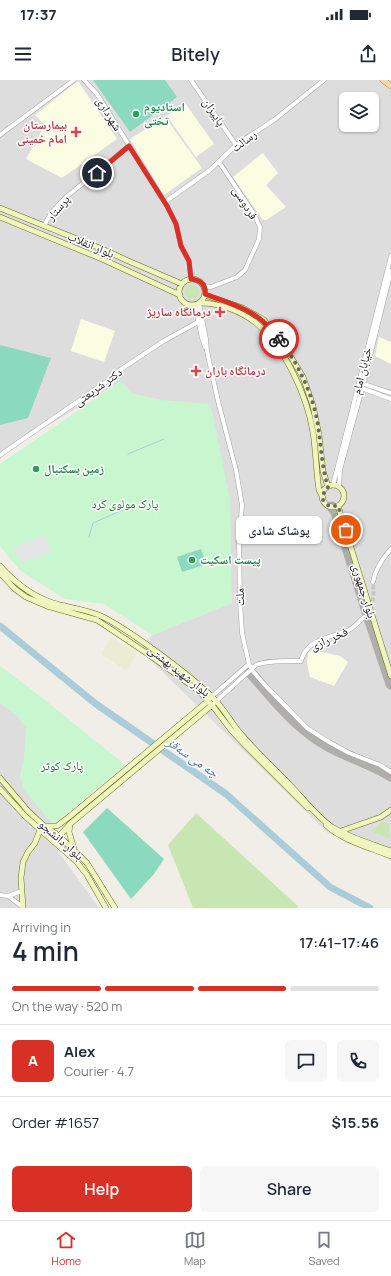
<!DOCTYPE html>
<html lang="en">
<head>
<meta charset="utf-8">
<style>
  body { margin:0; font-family:Manrope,"Noto Naskh Arabic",sans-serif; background:#f6f6f7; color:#1f2937; height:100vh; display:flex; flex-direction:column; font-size:15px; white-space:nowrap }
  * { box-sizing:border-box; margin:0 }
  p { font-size:13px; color:#747a83 }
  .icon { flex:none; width:22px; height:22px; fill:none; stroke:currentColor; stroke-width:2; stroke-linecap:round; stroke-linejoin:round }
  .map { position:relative; height:828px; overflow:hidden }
  .drawer { display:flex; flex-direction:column; background:#fff; flex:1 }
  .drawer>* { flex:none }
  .tools { position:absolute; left:339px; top:12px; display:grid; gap:8px }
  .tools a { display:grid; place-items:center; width:40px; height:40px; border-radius:6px; background:#fff; box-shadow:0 1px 3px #0004; font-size:20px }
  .pin { position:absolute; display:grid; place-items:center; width:34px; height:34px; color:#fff; margin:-17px; border:2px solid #fff; border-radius:50%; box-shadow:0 1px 4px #0007 }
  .courier { position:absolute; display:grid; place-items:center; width:40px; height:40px; margin:-20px; border:3px solid #d93025; border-radius:50%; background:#fff; color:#222; box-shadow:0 1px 5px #0007 }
  .bubble { position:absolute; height:28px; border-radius:6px; background:#fff; box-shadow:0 1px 3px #0004; font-size:13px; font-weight:600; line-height:28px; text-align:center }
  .summary em { font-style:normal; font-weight:600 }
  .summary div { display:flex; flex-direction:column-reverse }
  .summary { display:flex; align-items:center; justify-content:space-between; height:68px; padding:0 12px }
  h1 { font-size:26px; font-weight:600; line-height:30px }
  .bar { display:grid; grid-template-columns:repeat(4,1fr); gap:6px 4px; align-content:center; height:48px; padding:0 12px }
  .bar i { height:5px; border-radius:3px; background:#e0e1e3 }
  .bar .current { background:#d93025 }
  .bar p { grid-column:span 4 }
  .line { display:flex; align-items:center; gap:10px; padding:0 12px; border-top:1px solid #e0e1e3 }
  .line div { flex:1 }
  .round { display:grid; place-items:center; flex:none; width:42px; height:42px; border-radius:6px; background:#f6f6f7 }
  .action { display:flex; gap:8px; margin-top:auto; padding:8px 12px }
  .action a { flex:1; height:46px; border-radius:6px; background:#d93025; color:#fff; font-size:16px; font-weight:600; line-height:46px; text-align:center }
  .action a+a { background:#f6f6f7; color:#1f2937 }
  .status { display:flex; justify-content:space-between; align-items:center; height:28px; padding:0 20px; background:#fff; direction:ltr }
  .status svg { height:11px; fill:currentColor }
  header { display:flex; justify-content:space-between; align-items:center; height:52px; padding:0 12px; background:#fff; font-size:18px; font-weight:600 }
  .tab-bar { display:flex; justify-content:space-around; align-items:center; height:56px; border-top:1px solid #e0e1e3; background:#fff; font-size:11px; color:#747a83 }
  .tab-bar a { display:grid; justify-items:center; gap:2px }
  .tab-bar .current { color:#d93025 }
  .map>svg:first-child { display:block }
</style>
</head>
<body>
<div class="status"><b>17:37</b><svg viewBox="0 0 49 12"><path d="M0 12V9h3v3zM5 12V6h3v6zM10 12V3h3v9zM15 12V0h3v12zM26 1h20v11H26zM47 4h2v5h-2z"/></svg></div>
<header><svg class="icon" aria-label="menu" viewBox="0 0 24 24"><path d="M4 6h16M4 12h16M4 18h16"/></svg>Bitely<svg class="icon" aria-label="share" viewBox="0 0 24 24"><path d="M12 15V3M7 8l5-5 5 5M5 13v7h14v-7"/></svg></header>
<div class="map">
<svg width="391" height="828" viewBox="0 0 391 828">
  <rect width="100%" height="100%" fill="#f0eee7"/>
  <!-- residential -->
  <path fill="#dedddd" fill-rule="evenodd" d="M0,0H391V780L328,753L140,570L152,555L232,523L162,320L132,314L121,301L0,375ZM346,19H372V45H346Z
    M0,614L27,626L53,745H44L57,770L99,828H0Z"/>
  <!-- education -->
  <path fill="#fbfde3" d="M78,1L117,59L62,98L26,79L45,45L35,35Z
    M185,23L214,64L196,77L167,36Z
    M165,37L202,88L164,115L130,59Z
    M263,73L278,93L266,105L286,127L266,140H263L233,97Z
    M81,239L115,251L104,282L71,271Z
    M379,257L391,262V284L375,276Z
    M312,570L340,576L348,582L334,606L310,597L307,583L308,574Z"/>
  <!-- farmland -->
  <path fill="#eaedd4" d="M112,557L137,573L126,590L101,574Z"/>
  <!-- grass -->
  <path fill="#c8e6b1" d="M185 212a7 7 0 1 1 14 0a7 7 0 1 1-14 0Z
    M196,733L298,826V828H193L168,765Z
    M382,741L389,744L390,759L370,751L378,746Z"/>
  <!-- park -->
  <path fill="#c8f6cf" d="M121,301L132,314L162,320L209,324L213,335L230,420L232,523L152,555L104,524L65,519L20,490L0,466V384Z
    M0,586L36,613L125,685L53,745L24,710L20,696L24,677L26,648L16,635L0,623Z"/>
  <!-- pitch -->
  <path fill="#8bd9bf" d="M93,0H165L177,17L130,52Z
    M0,265L51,278L28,338L0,345Z
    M201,469L207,484L182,492L177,477Z
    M107,728L164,779L154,794L131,819L83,752Z"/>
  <!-- parking -->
  <path fill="#e4e4e4" d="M44,455L51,471L23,483L12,469Z"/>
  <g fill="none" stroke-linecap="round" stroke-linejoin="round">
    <!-- stream -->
    <path stroke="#abcdda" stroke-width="1" d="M128,374L164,359
      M89,457L93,443L125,429H129"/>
    <!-- river -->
    <path stroke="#abcdda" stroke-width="7" d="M0,546L96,624L226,714L330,807L370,828"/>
    <!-- taxiway -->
    <path stroke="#afaeaa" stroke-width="11" d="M332,427L336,432L369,538L391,604
      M250,592C274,619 297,650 330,667C350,678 372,684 391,696"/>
    <!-- tertiary-tunnel -->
    <path stroke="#c6c5bf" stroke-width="4" stroke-dasharray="4 2" stroke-linecap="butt" d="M364,537C374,523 374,519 373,502"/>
    <defs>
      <path id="tertiary" d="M84,0L97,14L167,126L176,144L181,166L189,181L191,199
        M191,0L236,65
        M0,55L74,0
        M165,122L210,90L236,65L274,40L324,0
        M44,146L51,133L66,117L129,66
        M204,206L211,207L237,197L245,190L259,159L260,147L254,134L219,82
        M199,223L206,259L207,271L218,321L236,390L242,425L239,463L240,521L242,553L249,584L252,590L263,603L307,648L329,662L349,673L380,685L391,692
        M195,225L202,258L205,267
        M361,303L391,313
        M363,304L391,191
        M361,308L391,319
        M0,375L109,300L120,290L162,262L198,242
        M333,405L391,176
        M339,407L340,390L362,309
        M373,502C375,489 382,479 391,469
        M210,618L249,584
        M212,625L256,585C269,580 287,581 301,581C307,558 331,558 349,550C355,547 359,541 364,537
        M22,811L8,816L23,827
        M0,815L8,816"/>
      <path id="secondary" d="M0,128L107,171L126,180L182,204
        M0,137L102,179L180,215
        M179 212a13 13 0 1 1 26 0a13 13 0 1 1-26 0Z
        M205,215L243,228L264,240L286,269L303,297L313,326L319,355L323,391L328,407
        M200,223C219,223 241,231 256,243C285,267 307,316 313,352C316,371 316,391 319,410L323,418
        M322 416a11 11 0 1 1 22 0a11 11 0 1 1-22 0Z
        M338,426L391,596
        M0,486C16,504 35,519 60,525C73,528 88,530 101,536C120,545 139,559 157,572C177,587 198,602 215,620C225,630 231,643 241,654C256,672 273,687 289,704C301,716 318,738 332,747C350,758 372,764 391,771
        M0,493L15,509L26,517L47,526L97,540L148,574L199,611L212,625L231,650L245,665L308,728
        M0,698L28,731L43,745L59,756L87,783L115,828
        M0,709L26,737L76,781L87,795L106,828
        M70,744L69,752L74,769
        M326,745C341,760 371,768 391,776
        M45,746H57L69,737L208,621
        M341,751L381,737L391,730
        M54,762L70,744L212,625
        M23,828L21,798L23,782L28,772L35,763L40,750"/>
      <path id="primary" d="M383,0L391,6"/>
    </defs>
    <!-- tertiary casing -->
    <use href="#tertiary" stroke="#a4a4a4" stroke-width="5"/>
    <!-- secondary casing -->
    <use href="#secondary" stroke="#61710d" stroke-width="6"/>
    <!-- primary casing -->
    <use href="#primary" stroke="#916d0b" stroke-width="6"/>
    <!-- tertiary -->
    <use href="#tertiary" stroke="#fff" stroke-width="4"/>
    <!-- secondary -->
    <use href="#secondary" stroke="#f0f5c0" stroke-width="5"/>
    <!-- primary -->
    <use href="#primary" stroke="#f5d8a7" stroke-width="5.5"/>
  </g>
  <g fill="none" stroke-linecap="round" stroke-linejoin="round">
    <!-- done -->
    <path stroke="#696866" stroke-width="4" stroke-dasharray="0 7.2" d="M279,259C297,282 311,310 317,340C321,362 321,385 328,407L324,412L323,420L329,426H338L346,450"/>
    <!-- route -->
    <path stroke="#d93025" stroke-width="5" d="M97,93L129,66L167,126L176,144L181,166L189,181L191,199C201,200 206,205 205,214C238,227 257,229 279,259"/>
  </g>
  <!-- markers -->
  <g fill="#2e9e5b" stroke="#fff" stroke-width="1.5">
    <circle cx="136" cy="34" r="4"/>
    <circle cx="36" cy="389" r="4"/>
    <circle cx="192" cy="480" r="4"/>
  </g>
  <g fill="#e0444e" stroke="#fff" stroke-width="1.5">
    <path d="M74 46h4v4h4v4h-4v4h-4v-4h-4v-4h4z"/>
    <path d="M218 226h4v4h4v4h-4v4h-4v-4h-4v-4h4z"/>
    <path d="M194 285h4v4h4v4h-4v4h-4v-4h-4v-4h4z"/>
  </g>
  <g text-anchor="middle" stroke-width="3" stroke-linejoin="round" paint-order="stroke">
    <!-- leisure labels -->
    <g font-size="12" font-weight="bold" fill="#27864d" stroke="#fff" text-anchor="start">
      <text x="144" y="31">استادیوم<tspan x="144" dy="14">تختی</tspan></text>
      <text x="44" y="393">زمین بسکتبال</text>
      <text x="200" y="484">پیست اسکیت</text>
    </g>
    <!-- street labels -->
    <g font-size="12" fill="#202020" stroke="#fff">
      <text transform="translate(214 32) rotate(56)" y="4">پاییزان</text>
      <text transform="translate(109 34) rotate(58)" y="4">شهرداری</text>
      <text transform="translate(244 61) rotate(-37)" y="4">رسالت</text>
      <text transform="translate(245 123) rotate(58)" y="4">فردوسی</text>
      <text transform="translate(58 128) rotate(-50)" y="4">پرستار</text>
      <text transform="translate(91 165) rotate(23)" y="4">بلوار انقلاب</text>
      <text transform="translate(362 291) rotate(-76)" y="4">خیابان امام</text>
      <text transform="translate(98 307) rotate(-36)" y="4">دکتر شریعتی</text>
      <text transform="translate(364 511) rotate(73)" y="4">بلوار جمهوری</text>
      <text transform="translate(240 517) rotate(-92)" y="4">ملت</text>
      <text transform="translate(329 559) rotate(-24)" y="4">فخر رازی</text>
      <text transform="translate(179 591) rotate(38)" y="4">بلوار شهید بهشتی</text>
      <text transform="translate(61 760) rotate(41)" y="4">بلوار دانشجو</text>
    </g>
    <!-- health labels -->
    <g font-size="12" font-weight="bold" fill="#be3a42" stroke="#fff" text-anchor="end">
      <text x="67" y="49">بیمارستان<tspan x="67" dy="14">امام خمینی</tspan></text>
      <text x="211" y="236">درمانگاه ساریژ</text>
      <text x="205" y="295" text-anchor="start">درمانگاه باران</text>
    </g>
    <!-- park labels -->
    <g font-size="12" fill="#147822" stroke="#fff">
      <text x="125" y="428">پارک مولوی کرد</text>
      <text x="62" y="690">پارک کوثر</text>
    </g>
    <!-- water labels -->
    <g font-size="13" font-style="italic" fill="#5074a2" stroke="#fff">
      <text transform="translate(193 677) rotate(35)" y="5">چە می سەقز</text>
    </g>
  </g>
</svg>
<div class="tools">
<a><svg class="icon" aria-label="layers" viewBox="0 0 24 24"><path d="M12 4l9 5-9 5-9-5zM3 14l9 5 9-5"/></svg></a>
</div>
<div class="pin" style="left:346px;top:450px;background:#ea580c"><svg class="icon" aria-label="bag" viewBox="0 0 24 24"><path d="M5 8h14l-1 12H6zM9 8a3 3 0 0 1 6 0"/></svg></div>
<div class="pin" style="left:97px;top:93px;background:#1f2937"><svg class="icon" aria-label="home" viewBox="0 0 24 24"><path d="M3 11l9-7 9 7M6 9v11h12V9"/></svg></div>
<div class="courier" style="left:279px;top:259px"><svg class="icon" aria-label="bike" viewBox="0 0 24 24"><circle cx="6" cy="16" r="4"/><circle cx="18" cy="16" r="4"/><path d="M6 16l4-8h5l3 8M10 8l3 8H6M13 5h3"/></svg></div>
<div class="bubble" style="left:236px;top:436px;width:86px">پوشاک شادی</div>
</div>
<section class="drawer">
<div class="summary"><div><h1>4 min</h1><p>Arriving in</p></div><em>17:41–17:46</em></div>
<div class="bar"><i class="current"></i><i class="current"></i><i class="current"></i><i></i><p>On the way · 520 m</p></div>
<div class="line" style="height:72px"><b class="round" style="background:#d93025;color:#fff">A</b><div><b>Alex</b><p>Courier · 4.7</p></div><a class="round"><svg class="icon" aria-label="chat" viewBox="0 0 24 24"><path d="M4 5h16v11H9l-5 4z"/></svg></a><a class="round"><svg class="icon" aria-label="phone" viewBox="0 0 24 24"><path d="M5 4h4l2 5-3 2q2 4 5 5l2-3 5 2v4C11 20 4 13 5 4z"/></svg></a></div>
<div class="line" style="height:52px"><div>Order #1657</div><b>$15.56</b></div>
<div class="action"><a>Help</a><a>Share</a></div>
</section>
<nav class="tab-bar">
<a class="current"><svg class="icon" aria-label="home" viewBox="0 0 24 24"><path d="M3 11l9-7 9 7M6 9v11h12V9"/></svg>Home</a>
<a><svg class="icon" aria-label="map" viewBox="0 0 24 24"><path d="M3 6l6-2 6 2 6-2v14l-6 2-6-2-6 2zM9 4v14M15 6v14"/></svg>Map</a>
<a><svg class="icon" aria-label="saved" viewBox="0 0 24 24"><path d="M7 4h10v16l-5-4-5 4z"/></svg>Saved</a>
</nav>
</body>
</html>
